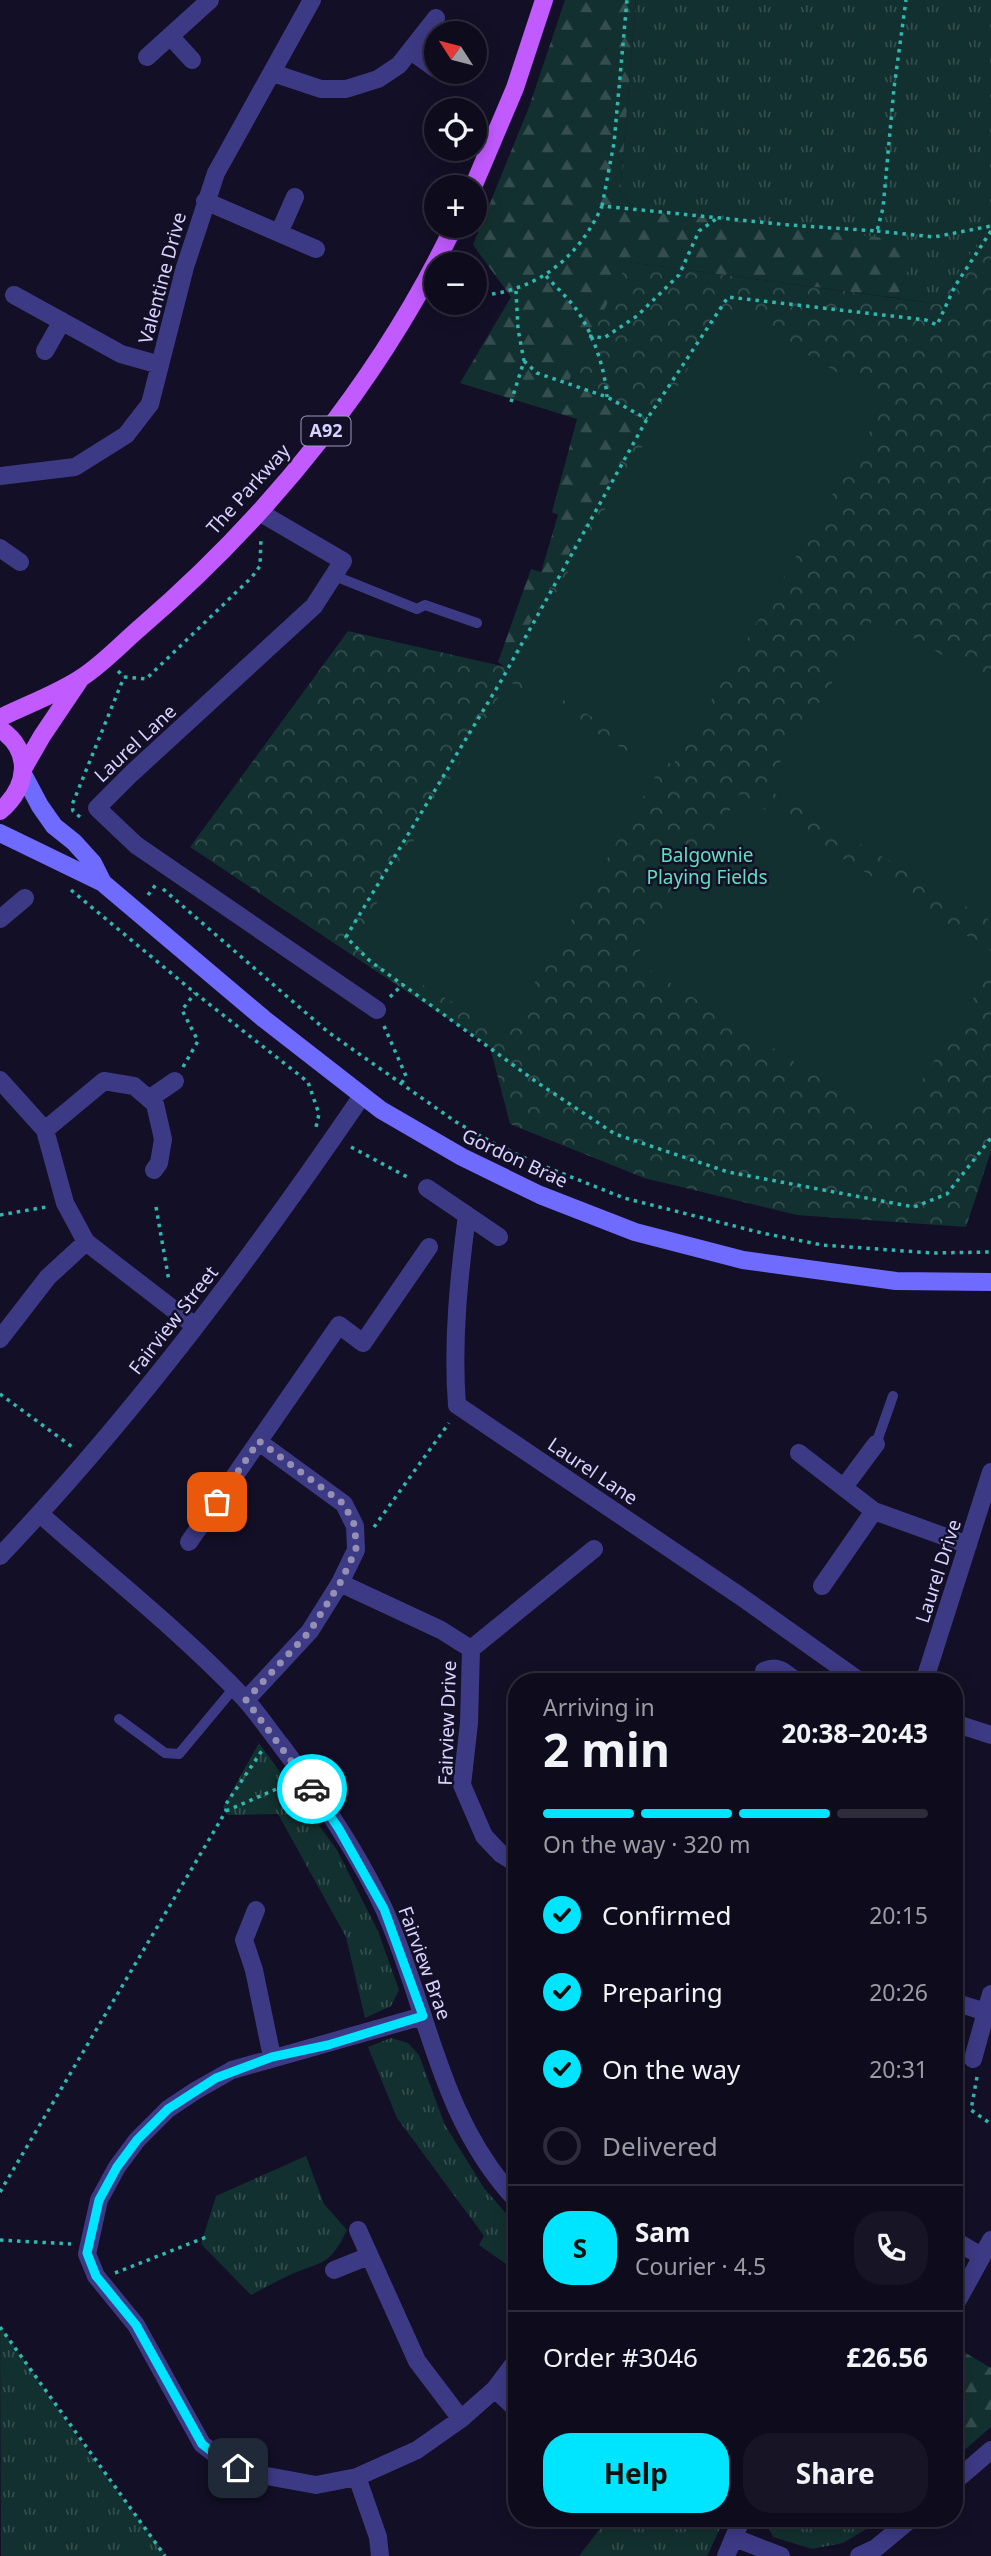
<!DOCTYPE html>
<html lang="en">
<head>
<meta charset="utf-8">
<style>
  body { margin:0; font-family:"Noto Sans",sans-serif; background:#171425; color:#f1f3f6; height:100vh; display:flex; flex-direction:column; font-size:26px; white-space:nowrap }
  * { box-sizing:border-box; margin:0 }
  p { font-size:23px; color:#9b9ba3 }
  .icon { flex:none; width:38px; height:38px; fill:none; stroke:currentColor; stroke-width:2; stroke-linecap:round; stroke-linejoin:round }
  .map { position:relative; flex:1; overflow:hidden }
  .drawer { position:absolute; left:508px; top:1673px; width:455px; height:854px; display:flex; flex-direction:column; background:#0e0b1c; border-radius:28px; box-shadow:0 4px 18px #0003,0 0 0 2px #2e2b3b }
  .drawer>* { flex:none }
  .needle { width:46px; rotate:306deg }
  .tools { position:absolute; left:424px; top:21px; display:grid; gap:14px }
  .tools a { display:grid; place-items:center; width:63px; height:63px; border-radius:50%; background:#0e0b1c; box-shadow:0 4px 18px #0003,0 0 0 2px #2e2b3b; font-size:35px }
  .pin { position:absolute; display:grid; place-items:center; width:60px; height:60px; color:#fff; margin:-30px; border-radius:14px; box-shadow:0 4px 10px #0006 }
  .courier { position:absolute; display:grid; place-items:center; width:70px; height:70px; margin:-35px; border:5px solid #00e5ff; border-radius:50%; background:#fff; color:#222; box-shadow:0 2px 9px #0007 }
  .summary em { font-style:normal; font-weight:700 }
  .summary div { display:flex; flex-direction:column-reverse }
  .summary { display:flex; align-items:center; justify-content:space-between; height:119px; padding:0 35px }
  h1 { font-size:46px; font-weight:700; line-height:52px }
  .bar { display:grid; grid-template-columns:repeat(4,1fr); gap:10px 7px; align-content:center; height:84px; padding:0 35px }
  .bar i { height:9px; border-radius:5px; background:#2e2b3b }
  .bar .on { background:#00e5ff }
  .bar p { grid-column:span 4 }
  .line { display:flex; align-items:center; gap:18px; padding:0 35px; border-top:2px solid #2e2b3b }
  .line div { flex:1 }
  .round { display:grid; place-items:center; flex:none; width:74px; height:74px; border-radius:28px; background:#171425 }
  ol { padding:0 35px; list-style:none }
  li { display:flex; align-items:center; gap:21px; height:77px }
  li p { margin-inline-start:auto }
  li .icon { padding:7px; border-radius:50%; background:#00e5ff; color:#111; stroke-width:4 }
  li:last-child { color:#9b9ba3 }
  li i { width:38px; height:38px; border:4px solid #2e2b3b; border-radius:50% }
  .button { display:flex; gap:14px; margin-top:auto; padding:14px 35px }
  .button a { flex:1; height:80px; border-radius:28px; background:#00e5ff; color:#111; font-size:28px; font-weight:700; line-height:80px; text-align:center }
  .button a+a { background:#171425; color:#f1f3f6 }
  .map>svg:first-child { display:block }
</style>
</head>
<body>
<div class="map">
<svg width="991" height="2556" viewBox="0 0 991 2556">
  <defs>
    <pattern id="grass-tufts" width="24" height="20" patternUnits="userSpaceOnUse" patternTransform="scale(1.75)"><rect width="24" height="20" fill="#12302f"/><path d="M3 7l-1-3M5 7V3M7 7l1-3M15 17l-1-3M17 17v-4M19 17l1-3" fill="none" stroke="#344d4e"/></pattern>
    <pattern id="forest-firs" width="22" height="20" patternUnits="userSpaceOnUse" patternTransform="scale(1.75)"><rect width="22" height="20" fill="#12302f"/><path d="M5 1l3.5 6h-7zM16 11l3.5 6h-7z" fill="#344d4e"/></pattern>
    <pattern id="park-crowns" width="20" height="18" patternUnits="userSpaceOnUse" patternTransform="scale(1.75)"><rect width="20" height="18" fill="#12302f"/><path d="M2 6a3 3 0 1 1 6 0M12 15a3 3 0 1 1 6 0" fill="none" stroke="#344d4e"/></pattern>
  </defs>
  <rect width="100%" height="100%" fill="#130f26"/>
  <!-- grass -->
  <path fill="url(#grass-tufts)" d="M636,0H991V221L939,304L897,298L918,243L635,209L620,194Z
    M259,1743L337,1850L378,1931L399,1990L391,2006L365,2018L346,1937L278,1814L228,1815L223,1807Z
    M391,2038L408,2043L419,2055L445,2125L484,2188L516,2225V2271L479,2245L484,2236L397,2118L368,2047Z
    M306,2156L324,2204L347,2230C330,2265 324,2261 292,2274C278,2280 265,2288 251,2295L201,2244L216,2196Z
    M0,2326L92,2457L167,2556H1Z
    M608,2518H725L707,2556H579Z
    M764,2518H885L843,2543L812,2549L773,2537Z"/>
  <!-- forest -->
  <path fill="url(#forest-firs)" d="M565,0H636L620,194L635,209L919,242L897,298L628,262L644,420L506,668L498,662L531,569L541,572L558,515L552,512L577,419L460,383L511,297L473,245L529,107Z
    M954,2346L991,2368V2427L954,2459Z"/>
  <!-- park -->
  <path fill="url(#park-crowns)" d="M991,221V1151L966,1227L797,1215L644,1178L510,1124L490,1047L190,847L348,631L506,667L643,420L569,380L628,262L939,304Z"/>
  <!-- garden -->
  <path fill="#12302f" d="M725,306L887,402L673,765L511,669Z
    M876,615L991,685V921L764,787Z
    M508,681L659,770L505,1033L353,944Z
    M740,794L991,951V970L894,1125L634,960Z"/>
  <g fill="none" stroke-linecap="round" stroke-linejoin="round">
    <!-- path -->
    <path stroke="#2fb8b0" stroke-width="3.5" stroke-dasharray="3.5 5" stroke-linecap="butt" d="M602,206L614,143L627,0
      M877,231L934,237L991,226
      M991,231L955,286L937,325L926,320L728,297L647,419L501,681L346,937L370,961L538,1083L615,1134L728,1172L914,1207L947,1194L991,1138
      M546,276C556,287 567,297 576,309C593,333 605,368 607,397
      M492,294C544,286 581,253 602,206L789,225L877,231L883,208L894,88L906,0
      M589,336L604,338L637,316L679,275L699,231L719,217
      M524,361L537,373L607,397L647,419
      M511,402L524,361L518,329L516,291
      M118,671L124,677L146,679L252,577L260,566L261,538
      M80,817L73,811L72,805L124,677
      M163,889L328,1032L456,1122L493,1143L531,1161L624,1198L762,1233L822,1245L932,1253L991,1252
      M71,890L195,993L308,1082L319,1114L316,1127
      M148,895L157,883
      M390,997L403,984
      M384,1026L406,1076L401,1084
      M183,1067L198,1041L182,1010L195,993
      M351,1147L411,1179
      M156,1207L169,1281
      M0,1215L46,1207
      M0,1394L75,1449
      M374,1527L449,1423
      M226,1811L288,1784
      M977,2077L971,2110L991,2124
      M0,2192L226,1811V1804L263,1749
      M0,2240L71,2244
      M115,2273L209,2236
      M0,2327L165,2556"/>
    <!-- service -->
    <path stroke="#3d3a85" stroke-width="10" d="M335,576L417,609L425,605L477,623
      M876,1444L893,1396
      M119,1719L165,1753L179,1754L234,1688"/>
    <!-- minor -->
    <path stroke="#3d3a85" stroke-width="18" d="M170,36L192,60
      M411,51L436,69
      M147,57L210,0
      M273,73L321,89H346L378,79L399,65L436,18
      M205,201L316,249
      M279,233L295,197
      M14,295L121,354L160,365
      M45,351L62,321
      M0,476L75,467L126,435L150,404L185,267L216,173L312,0
      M259,512L343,561L314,606L132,773L97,808L136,845L377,1010
      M0,548L20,562
      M0,919L25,898
      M0,1080L45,1130L65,1203L86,1242L195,1326
      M149,1099L175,1081
      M45,1130L104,1081L134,1086L155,1104L163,1139L159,1163L154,1170
      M427,1188L499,1237
      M467,1215C459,1277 452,1342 457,1405L740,1596L861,1682
      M0,1339L48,1277L86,1242
      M799,1453L874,1511L968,1545
      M844,1487L876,1444
      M40,1514C108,1574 181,1632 244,1698C257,1712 268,1729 280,1744C317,1793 358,1853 384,1909C429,2009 438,2116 516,2200
      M189,1542L339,1325L363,1343L429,1247
      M340,1583L441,1630L471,1649L469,1723L462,1785L484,1836L501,1854L516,1863
      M822,1586L874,1511
      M471,1649L594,1549
      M762,1682L764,1671C778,1664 786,1673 797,1682
      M924,1682L991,1472
      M246,1700L310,1631L340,1583L356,1550L355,1526L344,1504L259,1442
      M954,1723L991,1735
      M256,1910L244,1940L254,1970L272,2057
      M954,2002L986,2012
      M423,2016L232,2070L195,2091L168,2109L137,2140L117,2167L99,2200L87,2254L96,2276L136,2325L202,2444L225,2462L251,2473L316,2485L357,2477L417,2450L461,2419L495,2389L516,2361
      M973,2059L991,1994
      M358,2230L417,2361L461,2419
      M954,2240L981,2256
      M334,2270L369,2256
      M954,2307L991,2240
      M495,2389L516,2409
      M357,2477L378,2537L380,2556
      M954,2482L991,2450
      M735,2538L781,2556
      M726,2556L742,2518
      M859,2556L876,2548L912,2518"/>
    <!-- tertiary -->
    <path stroke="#3d3a85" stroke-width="18" d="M0,1556C135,1414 252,1257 362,1096"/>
    <!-- secondary -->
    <path stroke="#6f6bff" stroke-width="18" d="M23,774L40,806L54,826L74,842L93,863L103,883
      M0,833L103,883L264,1019L381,1110L462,1157L540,1195L635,1232L743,1260L896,1281L991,1282"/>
    <!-- primary -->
    <path stroke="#c25bff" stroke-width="18" d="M473,187L515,88L544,0
      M0,718C26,705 57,694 81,678C103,664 122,643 142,626C270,516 381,378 454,226
      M0,729C33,751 28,787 0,811
      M23,769L42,736L79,681"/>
  </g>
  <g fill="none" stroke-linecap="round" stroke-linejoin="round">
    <!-- done -->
    <path stroke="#948fb3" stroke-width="7" stroke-dasharray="0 12.6" d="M217,1502L259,1441L344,1504L355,1526L356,1550L340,1583L310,1631L246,1700L312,1789"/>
    <!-- route -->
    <path stroke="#00e5ff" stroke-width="9" d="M238,2468L225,2462L202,2444L136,2325L96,2276L87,2253L99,2200L117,2167L137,2140L168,2109L216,2078L272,2057L328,2045L423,2016L384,1909L339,1829L312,1789"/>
  </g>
  <g text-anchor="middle" stroke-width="5" stroke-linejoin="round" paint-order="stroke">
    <!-- shield labels -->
    <rect fill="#130f26" stroke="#9e99be" stroke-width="2" x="301.5" y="416.5" width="49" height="29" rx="5"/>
    <g font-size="18" font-weight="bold" fill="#d9d4ff">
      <text x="326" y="437">A92</text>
    </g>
    <!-- street labels -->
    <g font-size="19" fill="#d9d4ff" stroke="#130f26">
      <text transform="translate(162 278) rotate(-75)" y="7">Valentine Drive</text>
      <text transform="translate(248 489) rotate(-48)" y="7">The Parkway</text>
      <text transform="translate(135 743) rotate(-43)" y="7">Laurel Lane</text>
      <text transform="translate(515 1158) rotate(25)" y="7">Gordon Brae</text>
      <text transform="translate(173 1320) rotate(-52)" y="7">Fairview Street</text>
      <text transform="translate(593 1471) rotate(34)" y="7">Laurel Lane</text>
      <text transform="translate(938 1571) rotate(-72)" y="7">Laurel Drive</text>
      <text transform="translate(447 1723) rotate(-88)" y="7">Fairview Drive</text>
      <text transform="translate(425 1963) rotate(70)" y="7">Fairview Brae</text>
    </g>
    <!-- park labels -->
    <g font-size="19" fill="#5fe0c0" stroke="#130f26">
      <text x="707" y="862">Balgownie<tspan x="707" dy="22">Playing Fields</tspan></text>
    </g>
  </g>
</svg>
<div class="tools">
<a><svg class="needle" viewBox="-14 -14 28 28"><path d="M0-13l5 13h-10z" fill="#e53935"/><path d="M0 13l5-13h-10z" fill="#9b9ba3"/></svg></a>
<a><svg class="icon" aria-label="locate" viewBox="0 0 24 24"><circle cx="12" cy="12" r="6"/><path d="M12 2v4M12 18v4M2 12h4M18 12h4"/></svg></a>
<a>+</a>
<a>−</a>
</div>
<div class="pin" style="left:217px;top:1502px;background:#ea580c"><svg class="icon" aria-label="bag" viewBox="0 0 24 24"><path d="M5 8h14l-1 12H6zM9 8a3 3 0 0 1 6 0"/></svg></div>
<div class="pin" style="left:238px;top:2468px;background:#1f2937"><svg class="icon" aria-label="home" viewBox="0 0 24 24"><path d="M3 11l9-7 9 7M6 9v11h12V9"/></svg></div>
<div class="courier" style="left:312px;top:1789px"><svg class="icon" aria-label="car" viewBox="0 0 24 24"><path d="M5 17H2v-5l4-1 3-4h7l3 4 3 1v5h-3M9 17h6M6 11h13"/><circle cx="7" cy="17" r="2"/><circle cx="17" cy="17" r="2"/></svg></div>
<section class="drawer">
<div class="summary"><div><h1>2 min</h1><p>Arriving in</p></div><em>20:38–20:43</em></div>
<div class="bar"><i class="on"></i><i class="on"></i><i class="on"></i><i></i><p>On the way · 320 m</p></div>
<ol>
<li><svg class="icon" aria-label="check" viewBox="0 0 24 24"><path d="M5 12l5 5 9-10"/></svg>Confirmed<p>20:15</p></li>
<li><svg class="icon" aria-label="check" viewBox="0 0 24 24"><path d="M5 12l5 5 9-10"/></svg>Preparing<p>20:26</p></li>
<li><svg class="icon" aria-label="check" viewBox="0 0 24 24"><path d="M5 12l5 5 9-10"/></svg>On the way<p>20:31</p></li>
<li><i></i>Delivered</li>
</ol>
<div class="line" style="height:126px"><b class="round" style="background:#00e5ff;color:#111">S</b><div><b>Sam</b><p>Courier · 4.5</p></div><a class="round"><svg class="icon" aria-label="phone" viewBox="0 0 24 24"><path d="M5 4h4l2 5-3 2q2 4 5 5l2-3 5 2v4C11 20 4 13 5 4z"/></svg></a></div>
<div class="line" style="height:91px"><div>Order #3046</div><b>£26.56</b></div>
<div class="button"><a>Help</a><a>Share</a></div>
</section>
</div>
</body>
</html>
